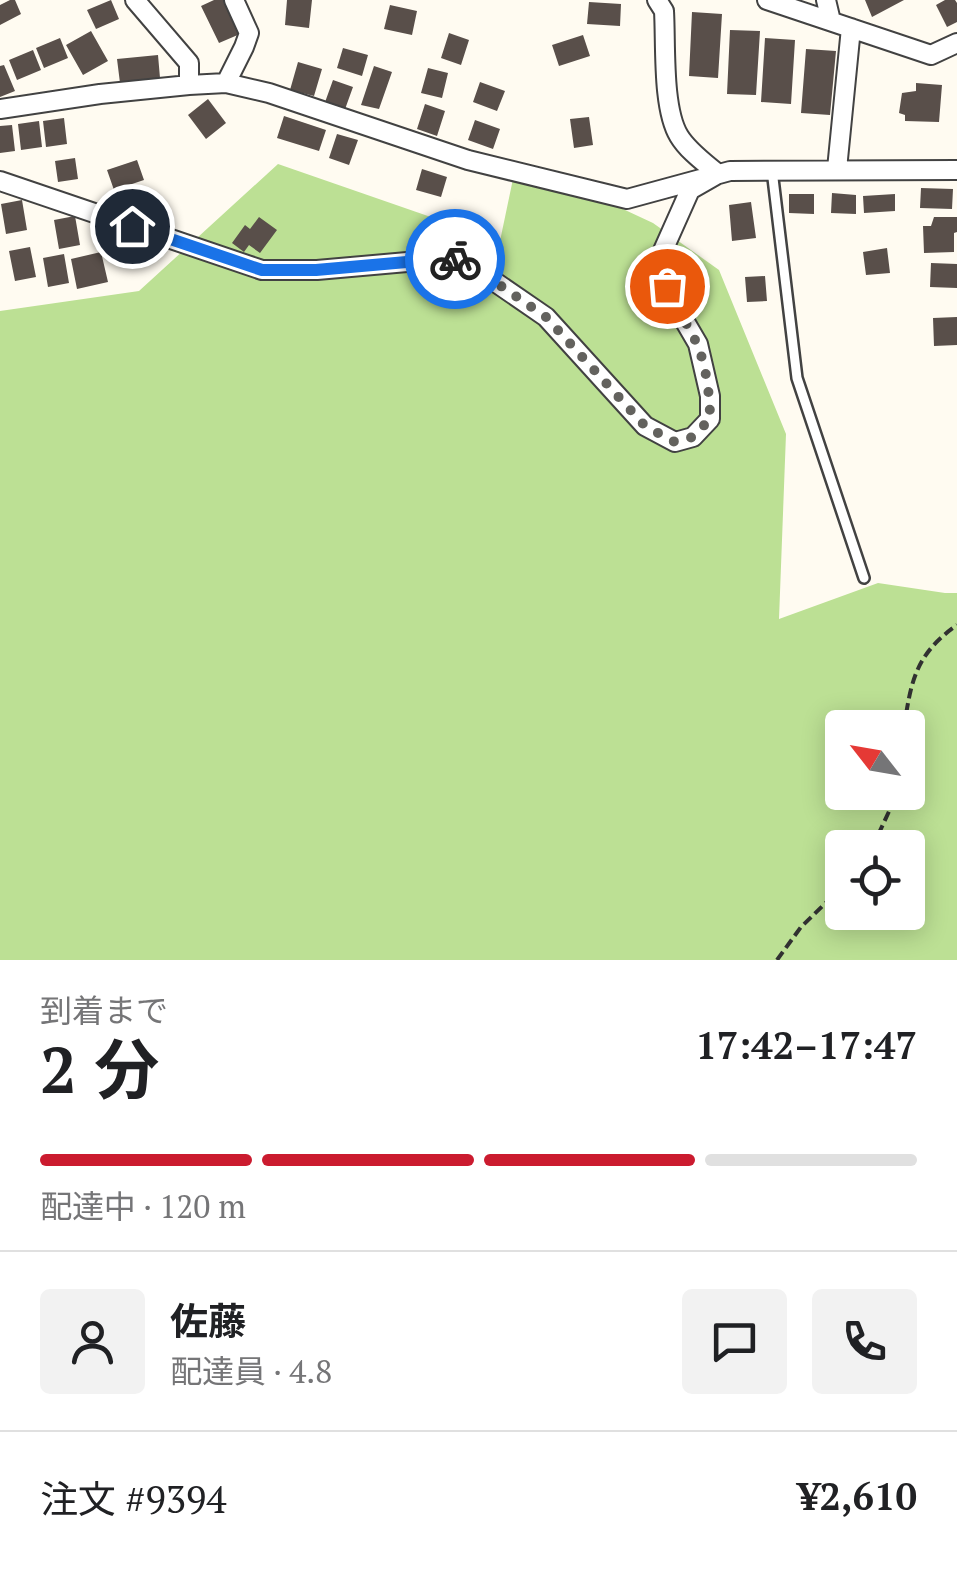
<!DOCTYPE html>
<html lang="ja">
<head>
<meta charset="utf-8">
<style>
  body { margin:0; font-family:"PT Serif","Noto Sans JP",serif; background:#f2f2f2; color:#202124; height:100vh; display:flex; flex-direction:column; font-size:38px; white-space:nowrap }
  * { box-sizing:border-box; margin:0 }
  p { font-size:32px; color:#757577 }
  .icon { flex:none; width:55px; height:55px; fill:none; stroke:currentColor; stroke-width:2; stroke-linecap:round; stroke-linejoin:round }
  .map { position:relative; height:960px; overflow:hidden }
  .sheet { display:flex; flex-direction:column; background:#fff; flex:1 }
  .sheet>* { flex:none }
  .needle { width:65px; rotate:301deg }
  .controls { position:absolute; left:825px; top:710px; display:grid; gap:20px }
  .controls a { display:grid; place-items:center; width:100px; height:100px; border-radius:10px; background:#fff; box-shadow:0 5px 25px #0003; font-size:50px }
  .pin { position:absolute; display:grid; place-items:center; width:85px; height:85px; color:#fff; margin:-42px; border:5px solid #fff; border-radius:50%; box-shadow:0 2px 10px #0007 }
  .courier { position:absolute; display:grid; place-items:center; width:100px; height:100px; margin:-50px; border:8px solid #1a73e8; border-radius:50%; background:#fff; color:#222; box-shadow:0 2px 12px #0007 }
  .headline em { font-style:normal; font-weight:700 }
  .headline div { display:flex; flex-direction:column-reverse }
  .headline { display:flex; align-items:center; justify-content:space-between; height:170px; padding:0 40px }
  h1 { font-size:65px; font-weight:700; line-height:75px }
  .bar { display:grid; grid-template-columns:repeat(4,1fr); gap:15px 10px; align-content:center; height:120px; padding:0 40px }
  .bar i { height:12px; border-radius:8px; background:#e0e0e0 }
  .bar .active { background:#cb1b2f }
  .bar p { grid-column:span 4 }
  .line { display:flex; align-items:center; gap:25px; padding:0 40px; border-top:2px solid #e0e0e0 }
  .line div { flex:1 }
  .round { display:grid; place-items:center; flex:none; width:105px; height:105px; border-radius:10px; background:#f2f2f2 }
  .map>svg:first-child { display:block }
</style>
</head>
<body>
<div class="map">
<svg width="957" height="960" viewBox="0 0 957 960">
  <rect width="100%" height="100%" fill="#fffbf1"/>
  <!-- forest -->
  <path fill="#bce094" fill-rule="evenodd" d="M278,164L500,241L513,179L610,203L653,223L719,270L786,434L779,619L878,583L945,593H957V960H0V311L139,291ZM842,728H908V792H842ZM842,848H908V912H842Z"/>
  <!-- building -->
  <path fill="#594f4a" d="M10,0H15L21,14L0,25V5Z
    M111,0L119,19L96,29L87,10Z
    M214,0H225L240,34L219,43L201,6Z
    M287,0H312L309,28L285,25Z
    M865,0H904L872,17Z
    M945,0H955L957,3V22L947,27L936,5Z
    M589,2L621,4L620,26L587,24Z
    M390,5L417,11L412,35L384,29Z
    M692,12L722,14L718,78L689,76Z
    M730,30L760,31L756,95L727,94Z
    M91,31L108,61L83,75L66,45Z
    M449,33L469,40L461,65L441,58Z
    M583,35L590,56L559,66L552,45Z
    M60,38L68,58L44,68L36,48Z
    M765,38L795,40L791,104L761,102Z
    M343,48L368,55L362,76L337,68Z
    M806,49L836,51L830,115L801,113Z
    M33,50L41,70L17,80L9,60Z
    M158,55L160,78L120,83L117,59Z
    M298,62L322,69L314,96L290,90Z
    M4,65L15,91L0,97V66Z
    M374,66L392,72L379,109L361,105Z
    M428,68L448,73L442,98L421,93Z
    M333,80L353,87L344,112L324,105Z
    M480,82L505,91L497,111L473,102Z
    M916,83L942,85L939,122L905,121V115L899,113L902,93L916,91Z
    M208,99L226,123L206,139L188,115Z
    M425,104L445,111L437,136L417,129Z
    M284,116L326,130L319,151L277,138Z
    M589,117L593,145L574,148L570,119Z
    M64,118L67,144L46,147L43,121Z
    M475,120L500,129L493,149L468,140Z
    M39,121L42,147L21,150L18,124Z
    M12,125L15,151L0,153V126Z
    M337,134L358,140L349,165L329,158Z
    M75,158L78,179L58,182L55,161Z
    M137,160L144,180L114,190L107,170Z
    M422,169L447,177L441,197L416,190Z
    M921,188L953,189L952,209L920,208Z
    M832,193L856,195V214L831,213Z
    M789,194H814V214L789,213Z
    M895,194V211L864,213L863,196Z
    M22,200L27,230L6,234L1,204Z
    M751,202L756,238L732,241L729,205Z
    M75,216L80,245L59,249L54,220Z
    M259,217L277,230L260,253L249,245L244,252L232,243L245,225L250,229Z
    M934,217H957V232L954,233V252L924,253L923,226H931Z
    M30,247L36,277L15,281L9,251Z
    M887,248L890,273L866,275L863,252Z
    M101,252L108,282L77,289L71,259Z
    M64,254L69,283L48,287L43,258Z
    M931,263L957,264V288L930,287Z
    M765,276L767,301L747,302L745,277Z
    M957,317V345L934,346L933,318Z"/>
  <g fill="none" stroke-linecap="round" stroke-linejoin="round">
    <defs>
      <path id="service" d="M772,170L797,378L864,578"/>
      <path id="minor" d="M135,0L189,63V85
        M657,0L664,11C666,44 662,108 679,136C688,151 705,163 718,174
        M767,0L931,55L957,43
        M826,0L831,21
        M226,83L244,47L249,33L234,0
        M0,109L100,94L189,85L226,83L269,93L468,160L627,199L730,171L957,170
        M837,169L851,28
        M0,181L262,270H317L452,258L482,273L546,317L645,426L675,442L693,437L710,419V396L698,344L677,308L657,264L690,190L718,174"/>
    </defs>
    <!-- service casing -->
    <use href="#service" stroke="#424242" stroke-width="14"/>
    <!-- minor casing -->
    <use href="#minor" stroke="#424242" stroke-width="22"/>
    <!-- path -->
    <path stroke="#313131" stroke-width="4" stroke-dasharray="10 5" stroke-linecap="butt" d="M904,728C911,680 916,654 957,625
      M872,848L898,792
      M777,960L801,927L842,887"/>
    <!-- service -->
    <use href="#service" stroke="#fff" stroke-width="9"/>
    <!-- minor -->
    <use href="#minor" stroke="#fff" stroke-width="18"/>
  </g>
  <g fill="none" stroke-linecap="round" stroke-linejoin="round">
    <!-- done -->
    <path stroke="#63625e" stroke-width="10" stroke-dasharray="0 18" d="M455,259L482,273L546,317L645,426L675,442L693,437L710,419C710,396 706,363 696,342C687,323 675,306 667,286"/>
    <!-- route -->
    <path stroke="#1a73e8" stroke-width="12" d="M132,226L262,270H316L452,258L455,259"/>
  </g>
</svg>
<div class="controls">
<a><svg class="needle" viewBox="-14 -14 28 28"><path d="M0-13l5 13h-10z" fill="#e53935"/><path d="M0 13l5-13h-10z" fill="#757577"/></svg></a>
<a><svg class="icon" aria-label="locate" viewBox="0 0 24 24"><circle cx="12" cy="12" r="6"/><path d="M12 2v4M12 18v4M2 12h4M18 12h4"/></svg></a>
</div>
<div class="pin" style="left:667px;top:286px;background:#ea580c"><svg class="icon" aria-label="bag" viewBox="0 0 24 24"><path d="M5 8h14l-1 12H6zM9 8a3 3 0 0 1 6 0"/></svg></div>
<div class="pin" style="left:132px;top:226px;background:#1f2937"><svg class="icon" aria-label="home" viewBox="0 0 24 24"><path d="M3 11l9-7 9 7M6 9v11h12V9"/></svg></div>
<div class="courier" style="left:455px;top:259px"><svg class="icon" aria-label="bike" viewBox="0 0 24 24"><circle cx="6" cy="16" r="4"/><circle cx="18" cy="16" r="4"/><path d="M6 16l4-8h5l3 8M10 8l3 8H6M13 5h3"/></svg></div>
</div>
<section class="sheet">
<div class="headline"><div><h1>2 分</h1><p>到着まで</p></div><em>17:42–17:47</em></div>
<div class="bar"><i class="active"></i><i class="active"></i><i class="active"></i><i></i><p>配達中 · 120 m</p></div>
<div class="line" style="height:180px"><a class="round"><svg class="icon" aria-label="person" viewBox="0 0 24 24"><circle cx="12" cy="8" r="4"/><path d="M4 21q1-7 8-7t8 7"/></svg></a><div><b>佐藤</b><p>配達員 · 4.8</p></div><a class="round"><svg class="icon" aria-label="chat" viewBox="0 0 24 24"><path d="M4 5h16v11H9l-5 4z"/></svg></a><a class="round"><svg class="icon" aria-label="phone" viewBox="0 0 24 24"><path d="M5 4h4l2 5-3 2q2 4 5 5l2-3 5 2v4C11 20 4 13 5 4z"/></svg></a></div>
<div class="line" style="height:130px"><div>注文 #9394</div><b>¥2,610</b></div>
</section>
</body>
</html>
